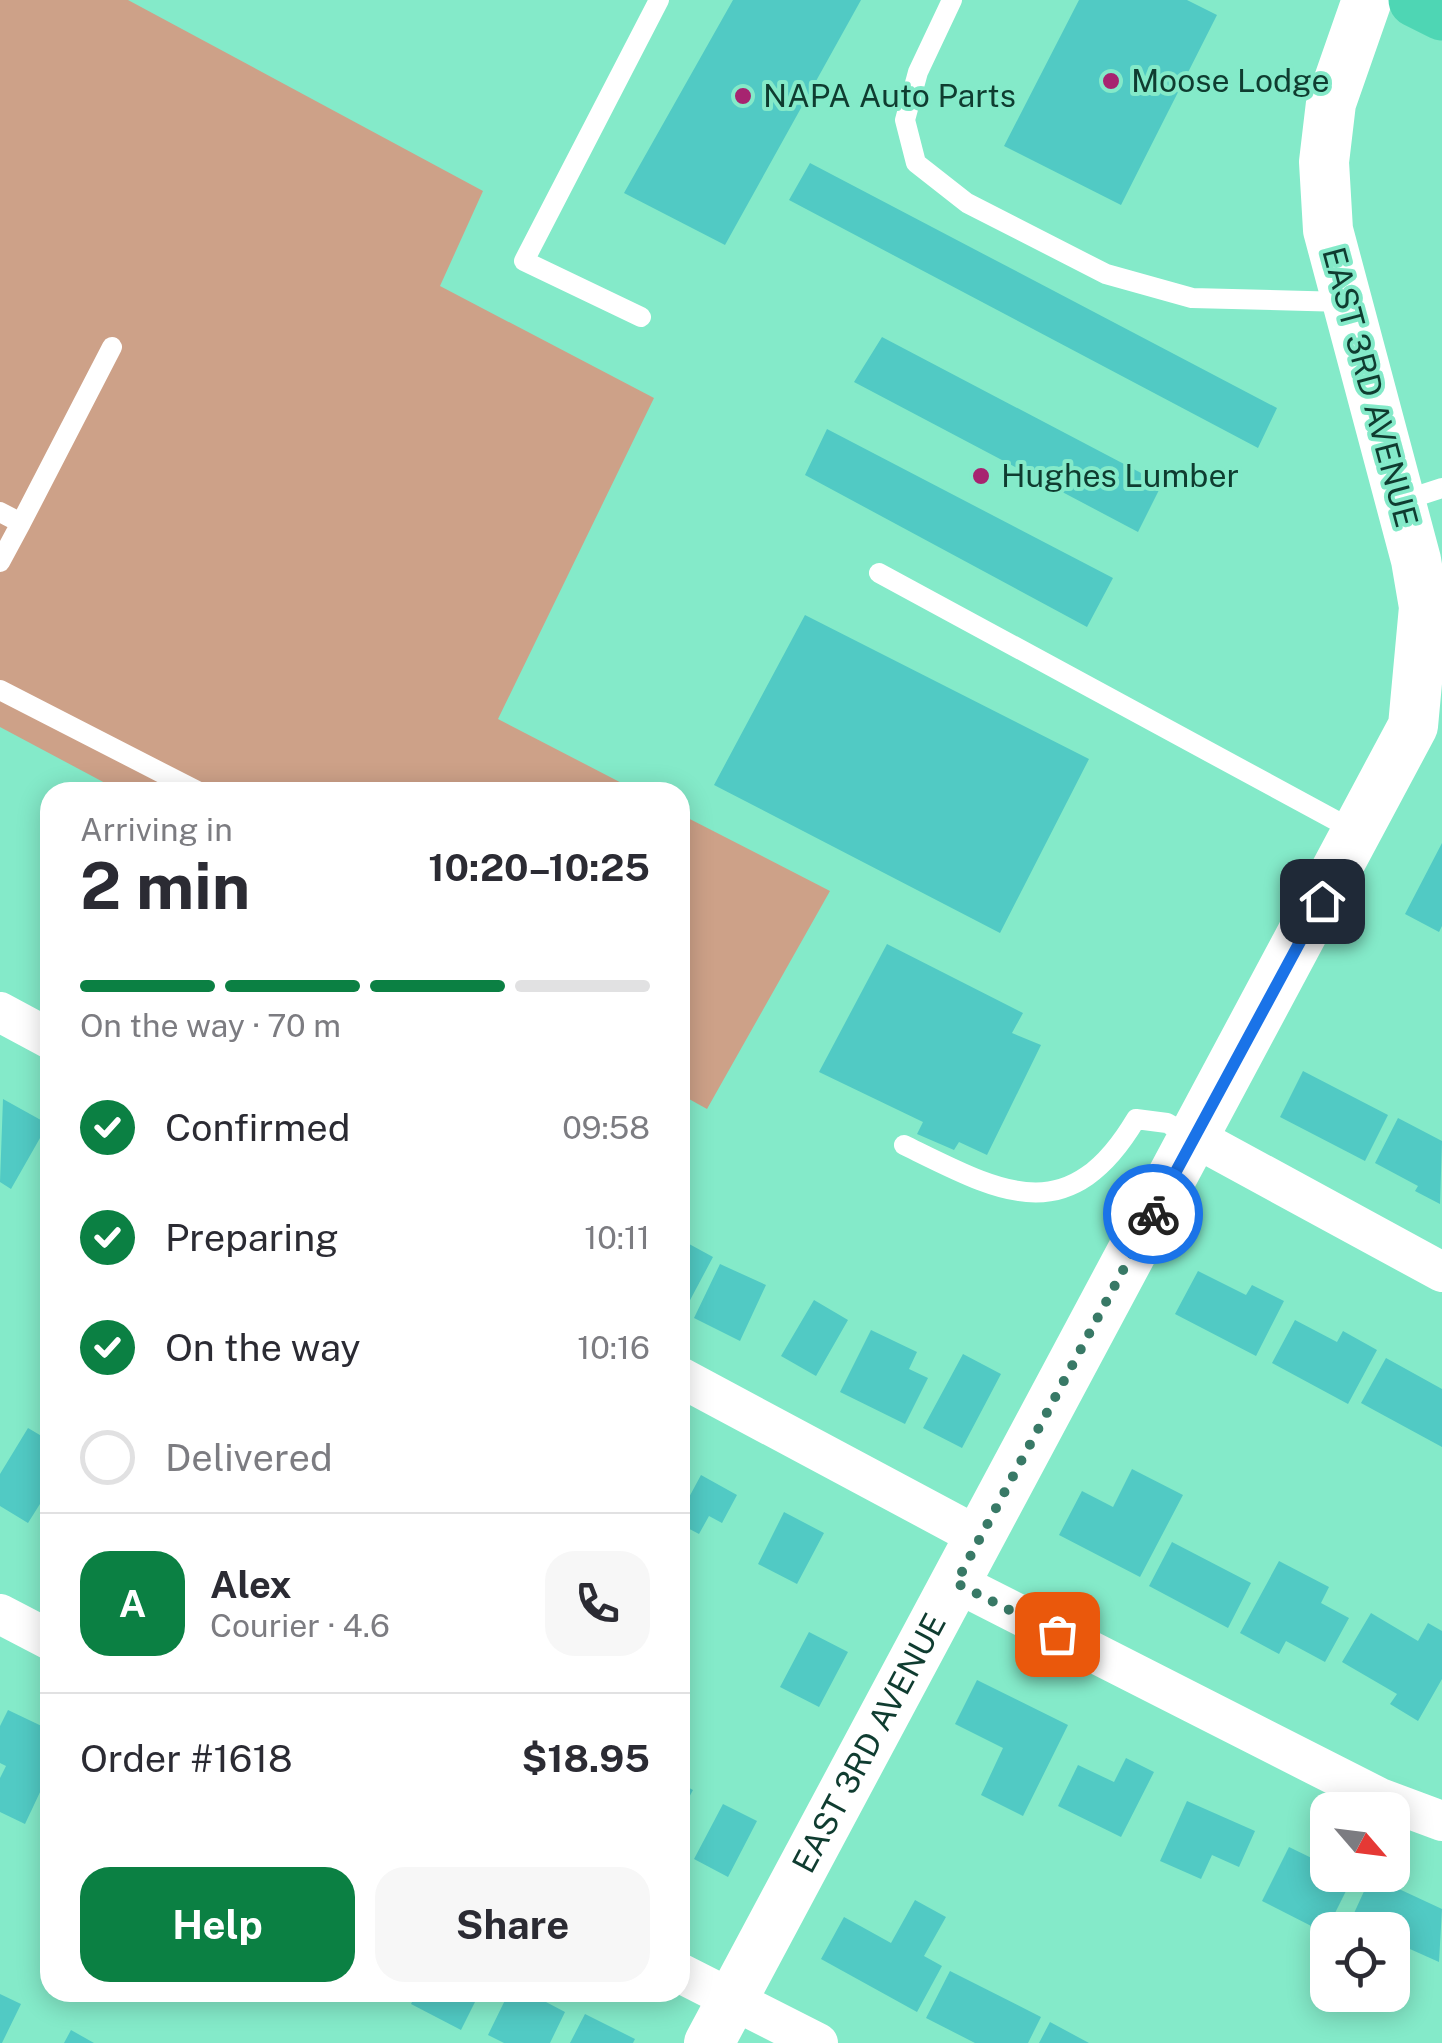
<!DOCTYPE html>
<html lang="en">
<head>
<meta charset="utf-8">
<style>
  body { margin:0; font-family:"Public Sans",sans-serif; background:#f7f7f7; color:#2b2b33; height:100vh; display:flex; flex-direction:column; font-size:38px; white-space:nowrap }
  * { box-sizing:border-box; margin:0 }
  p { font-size:32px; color:#7c7c81 }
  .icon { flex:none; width:55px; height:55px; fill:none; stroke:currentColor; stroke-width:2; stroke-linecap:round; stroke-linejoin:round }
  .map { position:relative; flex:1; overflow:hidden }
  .side { position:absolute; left:40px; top:782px; width:650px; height:1220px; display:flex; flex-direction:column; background:#fff; border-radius:30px; box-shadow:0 5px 25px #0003 }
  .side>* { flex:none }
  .needle { width:65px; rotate:118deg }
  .fabs { position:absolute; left:1310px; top:1792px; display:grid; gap:20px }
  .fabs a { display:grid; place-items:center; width:100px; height:100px; border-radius:20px; background:#fff; box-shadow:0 5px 25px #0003; font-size:50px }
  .pin { position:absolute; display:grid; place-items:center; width:85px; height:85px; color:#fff; margin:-42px; border-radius:20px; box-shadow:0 5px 15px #0006 }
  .courier { position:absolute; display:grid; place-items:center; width:100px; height:100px; margin:-50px; border:8px solid #1a73e8; border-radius:50%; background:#fff; color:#222; box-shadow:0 2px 12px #0007 }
  .summary em { font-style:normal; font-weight:700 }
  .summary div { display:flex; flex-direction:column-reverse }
  .summary { display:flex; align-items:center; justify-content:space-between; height:170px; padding:0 40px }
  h1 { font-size:65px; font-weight:700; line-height:75px }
  .bar { display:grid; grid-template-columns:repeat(4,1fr); gap:15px 10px; align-content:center; height:120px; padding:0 40px }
  .bar i { height:12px; border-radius:8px; background:#e1e1e2 }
  .bar .selected { background:#0b8043 }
  .bar p { grid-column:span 4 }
  .line { display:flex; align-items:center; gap:25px; padding:0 40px; border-top:2px solid #e1e1e2 }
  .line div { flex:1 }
  .round { display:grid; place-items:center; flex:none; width:105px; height:105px; border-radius:30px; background:#f7f7f7 }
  ol { padding:0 40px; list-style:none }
  li { display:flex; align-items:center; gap:30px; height:110px }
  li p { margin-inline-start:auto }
  li .icon { padding:10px; border-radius:50%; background:#0b8043; color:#fff; stroke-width:4 }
  li:last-child { color:#7c7c81 }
  li i { width:55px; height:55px; border:5px solid #e1e1e2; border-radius:50% }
  .action { display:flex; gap:20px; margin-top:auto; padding:20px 40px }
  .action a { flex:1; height:115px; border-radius:30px; background:#0b8043; color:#fff; font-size:40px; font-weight:700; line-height:115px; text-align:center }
  .action a+a { background:#f7f7f7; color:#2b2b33 }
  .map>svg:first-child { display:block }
</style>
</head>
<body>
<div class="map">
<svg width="1442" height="2043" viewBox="0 0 1442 2043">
  <rect width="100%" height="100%" fill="#84eac9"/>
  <!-- green -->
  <path fill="#cda188" d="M0,0H128L483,191L440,286L654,398L498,719L639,792H122L0,727Z
    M680,814L830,891L707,1109L680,1094Z"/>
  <!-- building -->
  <path fill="#51cac4" d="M733,0H861L725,245L624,193Z
    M1079,0H1187L1217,15L1121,205L1004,146Z
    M810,163L1277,408L1258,448L789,200Z
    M882,337L1162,484L1138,532L854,382Z
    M827,429L1113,578L1087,627L805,475Z
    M805,615L1089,759L1000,933L714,785Z
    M1442,843V926L1439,932L1405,914Z
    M887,944L1023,1013L1012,1033L1041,1045L987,1155L959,1142L954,1150L917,1134L923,1122L819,1072Z
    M1303,1071L1388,1115L1365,1161L1280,1117Z
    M3,1099L48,1124L11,1189L0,1182Z
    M1398,1118L1442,1141L1440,1204L1415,1191L1418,1186L1375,1163Z
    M680,1239L713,1257L680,1319Z
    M720,1264L766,1285L740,1341L694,1318Z
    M1198,1271L1246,1295L1252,1285L1284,1301L1256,1356L1175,1314Z
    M814,1300L848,1320L816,1376L781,1356Z
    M1295,1320L1337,1342L1343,1331L1377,1350L1348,1404L1272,1363Z
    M871,1330L917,1352L909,1369L928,1378L905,1424L840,1392Z
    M963,1354L1001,1374L962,1448L923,1428Z
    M1386,1358L1442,1389V1447L1361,1403Z
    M28,1428L50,1441V1488L28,1523L0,1506V1474Z
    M1132,1469L1183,1495L1140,1577L1059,1535L1082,1491L1113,1507Z
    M701,1475L737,1495L722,1523L709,1516L699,1534L680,1524V1514Z
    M784,1512L824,1533L797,1584L758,1564Z
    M1172,1542L1251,1583L1228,1628L1149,1586Z
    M1279,1561L1329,1587L1321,1603L1349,1618L1325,1662L1286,1641L1279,1654L1240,1633Z
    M1371,1613L1418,1641L1428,1623L1442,1631V1679L1418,1721L1390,1704L1397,1694L1342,1662Z
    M809,1632L848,1652L819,1707L780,1687Z
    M977,1680L1068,1725L1023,1816L981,1795L1003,1748L955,1724Z
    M8,1710L50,1730V1771L25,1824L0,1812V1778L6,1766L0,1763V1726Z
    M1126,1758L1154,1772L1121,1837L1058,1806L1078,1765L1114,1782Z
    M680,1783L693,1790L680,1814Z
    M1187,1801L1255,1831L1239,1867L1212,1855L1201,1879L1160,1861Z
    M723,1804L757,1821L728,1877L694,1859Z
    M1289,1847L1328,1866V1875H1354L1325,1933L1262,1901Z
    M1371,1876L1442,1909L1439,1962L1392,1941V1930H1367L1350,1922Z
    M915,1900L946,1917L924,1956L942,1966L917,2012L821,1959L844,1917L891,1943Z
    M950,1971L1041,2017L1028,2043H975L926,2018Z
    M417,1992H480L461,2030L411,2004Z
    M509,1992H527L565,2012L550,2043H504L488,2035Z
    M0,1994L21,2004L2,2043H0Z
    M585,2014L635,2039L633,2043H570Z
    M1050,2022L1089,2043H1039Z
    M71,2030L94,2043H64Z"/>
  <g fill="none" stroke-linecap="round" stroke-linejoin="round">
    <!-- service -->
    <path stroke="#fff" stroke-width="20" d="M952,0L918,72L905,120L916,163L967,203L1106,274L1192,298L1345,302
      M641,317L524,261L659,0
      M1402,501L1442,488
      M0,512L21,523L0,562
      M21,523L112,347
      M879,573L1357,832
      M0,690L199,792
      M904,1145C1000,1192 1068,1233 1136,1119L1167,1123L1192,1137"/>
    <!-- minor -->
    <path stroke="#fff" stroke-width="40" d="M0,1012L50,1039
      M1194,1137L1442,1272
      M680,1377L979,1537
      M957,1583L1380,1798L1442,1821
      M0,1614L50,1640
      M680,1973L818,2043"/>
    <!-- tertiary -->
    <path stroke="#fff" stroke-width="50" id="s1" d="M709,2043L1413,726L1424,607L1416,560L1328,230L1324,162L1331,103L1367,0"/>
    <!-- trunk -->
    <path stroke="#4ed6b4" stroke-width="55" d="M1416,0L1442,13"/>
  </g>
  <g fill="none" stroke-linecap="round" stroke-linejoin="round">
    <!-- done -->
    <path stroke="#387966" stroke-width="10" stroke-dasharray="0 18" d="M1057,1634L956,1583L1153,1214"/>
    <!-- route -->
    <path stroke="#1a73e8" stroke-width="12" d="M1153,1214L1322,901"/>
  </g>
  <!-- markers -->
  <g fill="#a72470" stroke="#84eac9" stroke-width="4">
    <circle cx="1111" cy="81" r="10"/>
    <circle cx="743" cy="96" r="10"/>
    <circle cx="981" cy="476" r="10"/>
  </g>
  <g text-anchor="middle" stroke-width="8" stroke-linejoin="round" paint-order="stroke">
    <!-- poi labels -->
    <g font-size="32" fill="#0f3c30" stroke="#84eac9" text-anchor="start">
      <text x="1131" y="92">Moose Lodge</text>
      <text x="763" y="107">NAPA Auto Parts</text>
      <text x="1001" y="487">Hughes Lumber</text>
    </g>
    <!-- street labels -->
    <g font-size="32" fill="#0f3c30" stroke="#84eac9">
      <text transform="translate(1370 387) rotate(75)" y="11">EAST 3RD AVENUE</text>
      <text dy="11" stroke="none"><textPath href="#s1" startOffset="340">EAST 3RD AVENUE</textPath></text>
    </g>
  </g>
</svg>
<div class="fabs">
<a><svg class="needle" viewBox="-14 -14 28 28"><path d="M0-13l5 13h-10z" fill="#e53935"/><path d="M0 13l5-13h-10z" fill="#7c7c81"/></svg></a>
<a><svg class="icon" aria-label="locate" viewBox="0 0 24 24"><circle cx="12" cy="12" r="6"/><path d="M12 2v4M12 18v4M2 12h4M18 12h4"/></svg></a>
</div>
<div class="pin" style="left:1057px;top:1634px;background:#ea580c"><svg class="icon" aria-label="bag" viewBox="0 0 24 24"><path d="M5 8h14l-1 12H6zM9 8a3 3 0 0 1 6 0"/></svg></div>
<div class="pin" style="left:1322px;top:901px;background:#1f2937"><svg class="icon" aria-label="home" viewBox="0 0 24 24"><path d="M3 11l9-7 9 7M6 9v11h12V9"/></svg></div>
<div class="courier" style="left:1153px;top:1214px"><svg class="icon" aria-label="bike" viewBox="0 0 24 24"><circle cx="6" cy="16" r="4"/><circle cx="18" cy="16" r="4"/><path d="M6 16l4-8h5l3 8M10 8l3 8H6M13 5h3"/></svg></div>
<section class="side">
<div class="summary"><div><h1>2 min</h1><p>Arriving in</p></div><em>10:20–10:25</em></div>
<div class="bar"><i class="selected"></i><i class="selected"></i><i class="selected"></i><i></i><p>On the way · 70 m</p></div>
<ol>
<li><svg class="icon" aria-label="check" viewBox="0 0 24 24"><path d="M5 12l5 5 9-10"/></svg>Confirmed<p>09:58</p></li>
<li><svg class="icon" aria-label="check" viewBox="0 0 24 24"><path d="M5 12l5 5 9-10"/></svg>Preparing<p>10:11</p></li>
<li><svg class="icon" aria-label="check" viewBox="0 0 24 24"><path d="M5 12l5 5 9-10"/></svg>On the way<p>10:16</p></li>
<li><i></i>Delivered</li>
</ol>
<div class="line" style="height:180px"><b class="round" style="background:#0b8043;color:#fff">A</b><div><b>Alex</b><p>Courier · 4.6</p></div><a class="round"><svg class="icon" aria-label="phone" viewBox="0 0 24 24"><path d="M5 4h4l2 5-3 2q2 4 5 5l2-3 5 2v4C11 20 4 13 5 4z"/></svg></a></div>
<div class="line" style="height:130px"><div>Order #1618</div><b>$18.95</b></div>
<div class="action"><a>Help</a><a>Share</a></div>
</section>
</div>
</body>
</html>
